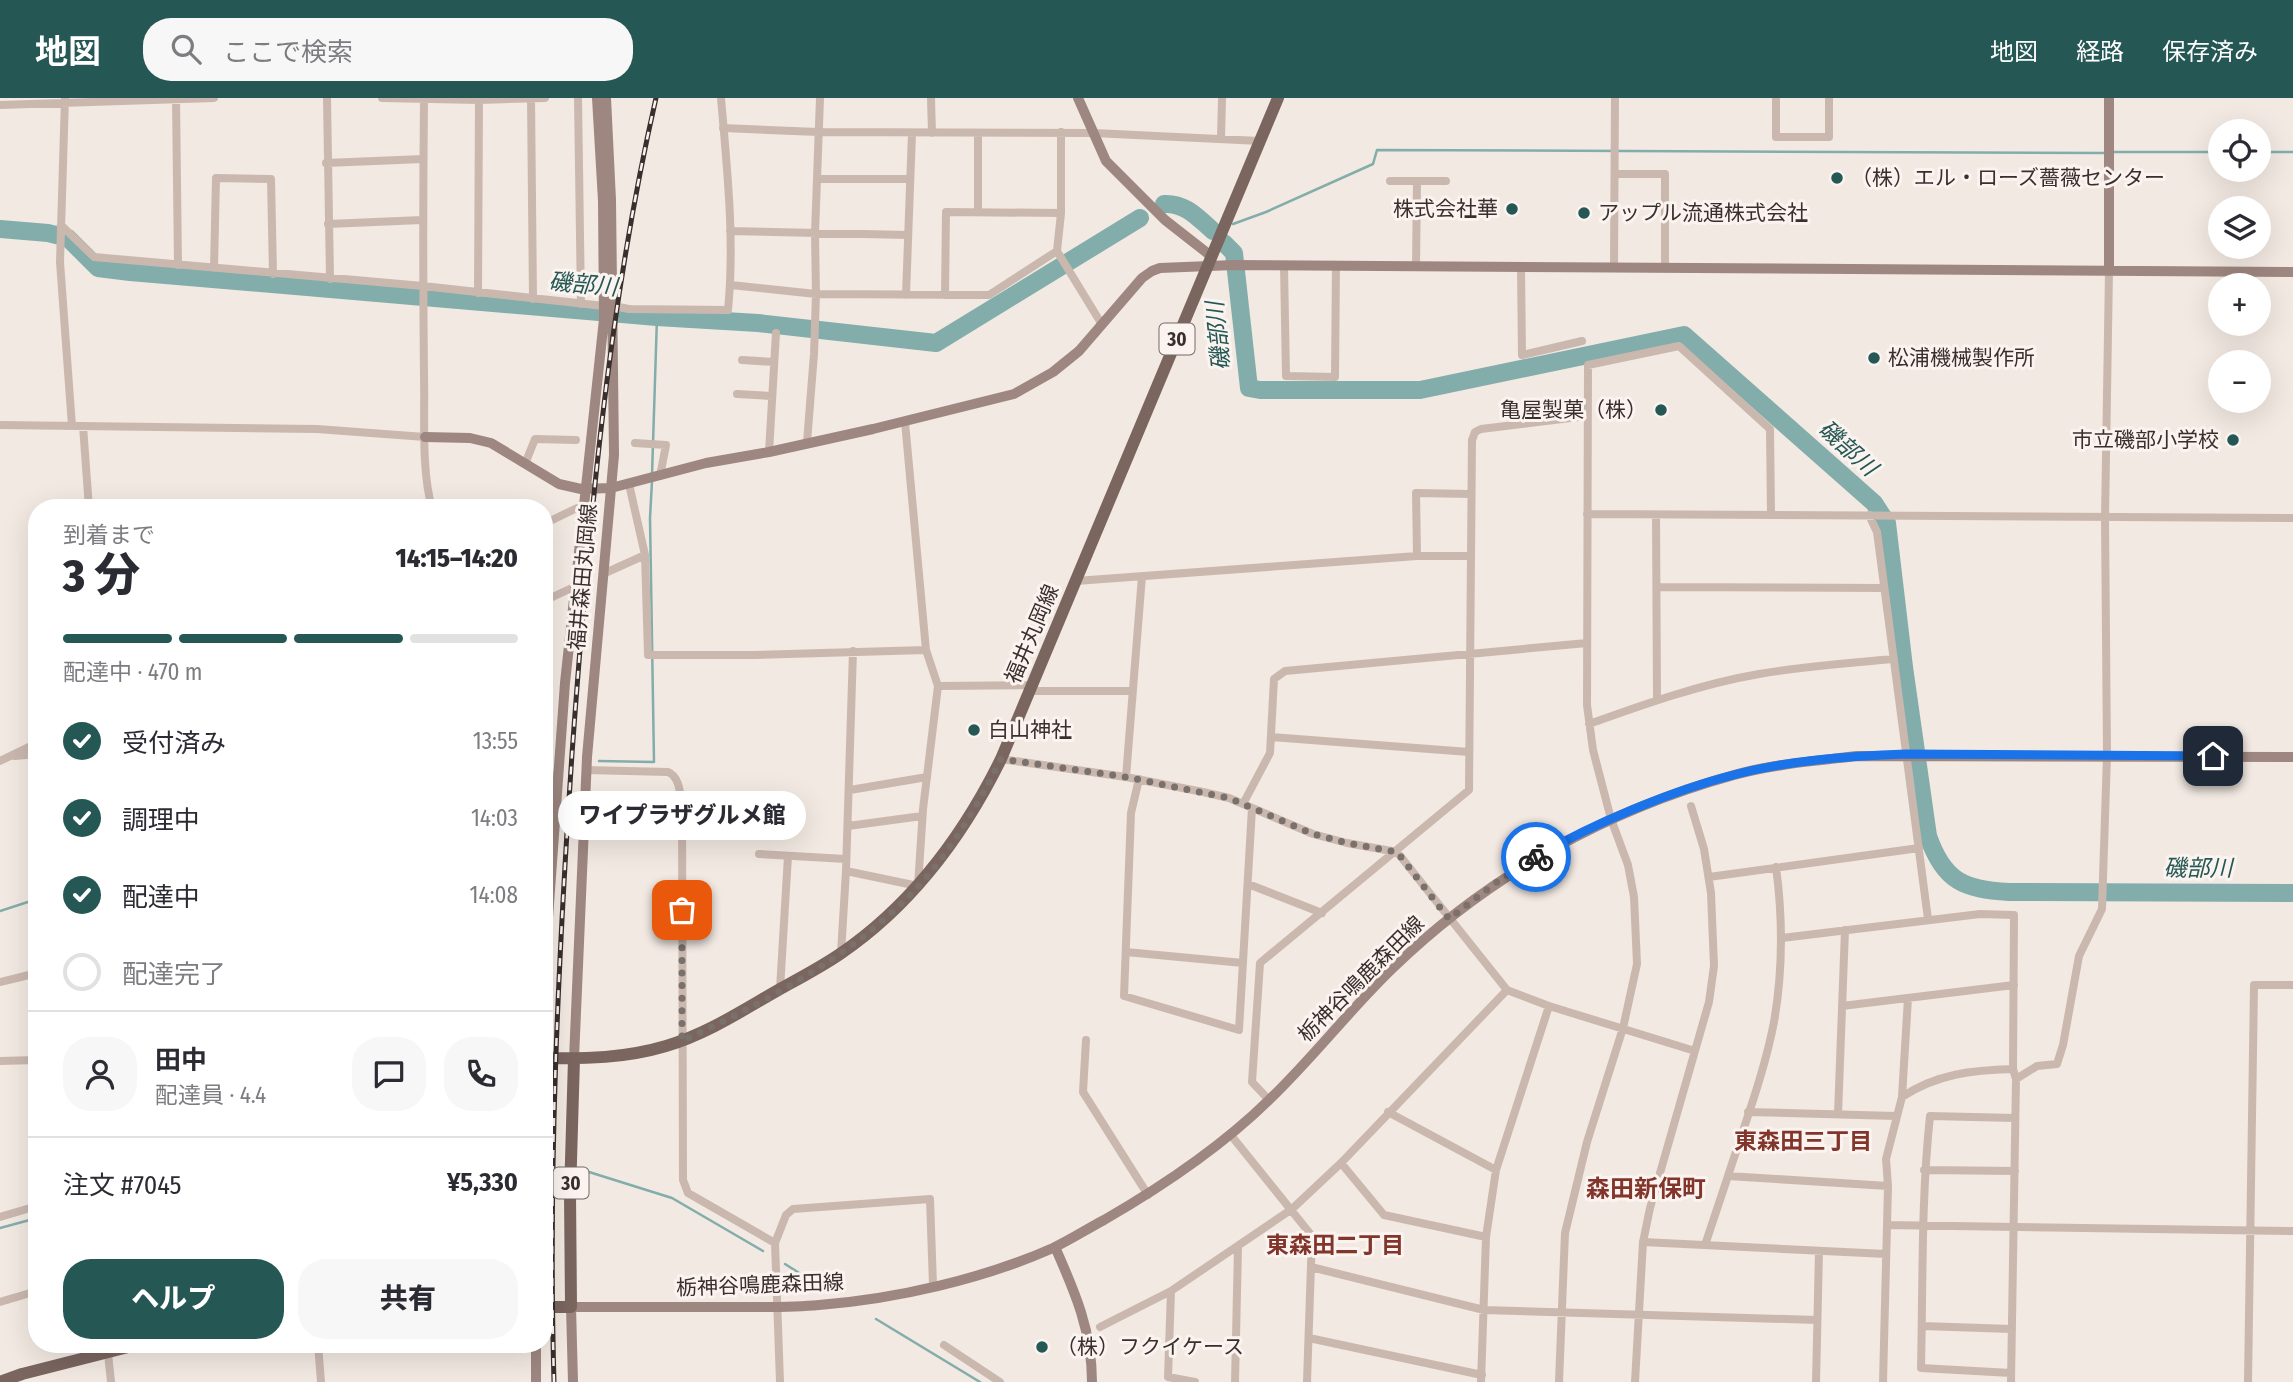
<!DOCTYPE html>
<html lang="ja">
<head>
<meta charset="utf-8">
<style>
  body { margin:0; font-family:"Fira Sans Condensed","Noto Sans JP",sans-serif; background:#f7f7f7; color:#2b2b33; height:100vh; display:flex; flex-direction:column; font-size:26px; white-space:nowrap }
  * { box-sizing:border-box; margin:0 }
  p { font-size:23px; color:#7c7c81 }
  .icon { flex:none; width:38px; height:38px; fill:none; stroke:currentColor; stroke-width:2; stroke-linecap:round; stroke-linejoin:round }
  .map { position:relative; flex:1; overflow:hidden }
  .drawer { position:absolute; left:28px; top:401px; width:525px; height:854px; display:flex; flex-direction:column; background:#fff; border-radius:28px; box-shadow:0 7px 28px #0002 }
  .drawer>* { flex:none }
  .controls { position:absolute; left:2208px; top:21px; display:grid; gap:14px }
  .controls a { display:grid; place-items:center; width:63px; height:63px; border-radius:50%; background:#fff; box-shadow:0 7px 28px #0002; font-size:35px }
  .pin { position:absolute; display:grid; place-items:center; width:60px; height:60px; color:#fff; margin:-30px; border-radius:14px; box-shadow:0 4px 10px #0006 }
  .courier { position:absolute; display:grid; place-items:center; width:70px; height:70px; margin:-35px; border:5px solid #1a73e8; border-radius:50%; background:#fff; color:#222; box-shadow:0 2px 9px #0007 }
  .bubble { position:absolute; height:49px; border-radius:24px; background:#fff; box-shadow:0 7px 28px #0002; font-size:23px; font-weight:800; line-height:49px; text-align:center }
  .head em { font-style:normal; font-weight:800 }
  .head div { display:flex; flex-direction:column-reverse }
  .head { display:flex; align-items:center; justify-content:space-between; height:119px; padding:0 35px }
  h1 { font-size:46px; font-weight:800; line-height:52px }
  .bar { display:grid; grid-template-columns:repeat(4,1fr); gap:10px 7px; align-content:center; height:84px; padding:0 35px }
  .bar i { height:9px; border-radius:5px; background:#e1e1e2 }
  .bar .active { background:#255855 }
  .bar p { grid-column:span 4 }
  .line { display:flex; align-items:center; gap:18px; padding:0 35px; border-top:2px solid #e1e1e2 }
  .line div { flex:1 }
  .round { display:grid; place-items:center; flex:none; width:74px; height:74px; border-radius:28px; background:#f7f7f7 }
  ol { padding:0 35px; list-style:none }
  li { display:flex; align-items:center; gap:21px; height:77px }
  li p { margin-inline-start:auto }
  li .icon { padding:7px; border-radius:50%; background:#255855; color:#fff; stroke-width:4 }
  li:last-child { color:#7c7c81 }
  li i { width:38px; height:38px; border:4px solid #e1e1e2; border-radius:50% }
  .primary-button { display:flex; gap:14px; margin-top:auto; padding:14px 35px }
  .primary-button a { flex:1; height:80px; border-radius:28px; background:#255855; color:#fff; font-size:28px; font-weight:800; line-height:80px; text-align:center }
  .primary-button a+a { background:#f7f7f7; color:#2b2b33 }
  header { display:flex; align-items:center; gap:42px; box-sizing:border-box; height:98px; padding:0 35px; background:#255855; color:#fff }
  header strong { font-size:33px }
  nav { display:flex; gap:38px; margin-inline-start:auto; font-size:24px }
  .search { width:490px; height:63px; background:#f7f7f7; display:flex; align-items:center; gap:18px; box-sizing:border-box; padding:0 24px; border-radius:28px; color:#7c7c81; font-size:26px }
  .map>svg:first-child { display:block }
</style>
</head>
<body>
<header>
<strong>地図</strong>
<div class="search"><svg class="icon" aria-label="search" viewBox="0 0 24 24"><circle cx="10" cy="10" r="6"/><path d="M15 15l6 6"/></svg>ここで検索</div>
<nav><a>地図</a><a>経路</a><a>保存済み</a></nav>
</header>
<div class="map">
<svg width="2293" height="1284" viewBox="0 0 2293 1284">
  <rect width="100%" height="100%" fill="#f2e9e2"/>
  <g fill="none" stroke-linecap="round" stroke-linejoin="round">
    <!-- stream -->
    <path stroke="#83adaa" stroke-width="2.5" d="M2112,54H2221
      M2259,54H2293
      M1233,126L1266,114L1373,66L1377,52L2106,55
      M652,377L657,219
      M599,663L654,664L650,420L652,383
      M544,670L549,669
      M0,813L37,801
      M589,1074L672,1100L763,1153
      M0,1130L37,1120
      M785,1166L818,1187
      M876,1221L980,1284"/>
    <!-- river -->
    <path stroke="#83adaa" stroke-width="18" d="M1164,106C1186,105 1198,120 1213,133
      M0,131L48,135L68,140L98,170L130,174L657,219L758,225L936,245L1140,120
      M1224,145L1234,155L1249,290L1260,292H1420L1684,237L1874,405L1887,425L1904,569L1928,738C1944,784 1964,791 2009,794L2293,795"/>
    <!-- street -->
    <path stroke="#cab8af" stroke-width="8" d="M65,0L60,164L72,328
      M327,0L330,181
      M382,0L479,2L545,0
      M424,0C423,92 423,185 424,277C425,317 421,372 432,410
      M531,0L533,201
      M578,0L581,206
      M931,0L932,35
      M1776,0V39H1829V0
      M176,1L178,167
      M0,7L214,0
      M723,30L818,34L1094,35L1260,43
      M1061,34V115L1057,153L1101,225
      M1221,41L1222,0
      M326,65L423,61
      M1615,76H1665V169
      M817,81H910
      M1390,83H1446
      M978,114V35
      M328,126L422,122
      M61,127L94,159L423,188L604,208
      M730,133L908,137
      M1284,167L1286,278L1335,279L1336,167
      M1416,168L1417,84
      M1521,168L1522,257L1582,243
      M1614,169L1615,0
      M214,170L216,80L271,81L273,176
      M731,187L816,196L989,197L1057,153
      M478,195L479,2
      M906,197L912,35
      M945,197L946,114L1061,115
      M613,208L629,211L728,212C735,142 727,70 721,0
      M742,262L774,264
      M737,296L772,298
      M905,324L926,552L938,588L1031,587
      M0,327L317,331L425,339
      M83,328L89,410
      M807,344L814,256L816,196L815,135L820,0
      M635,345L666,347L660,378
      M769,354L776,235
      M525,366L535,341L576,342
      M629,386L645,457L648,557H755L926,552
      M1587,416L2293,420
      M1656,417L1657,602
      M1869,417L1877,434L1928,821
      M544,426L577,410H585
      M1417,458L1416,395L1471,396
      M603,476L645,457
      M1076,483L1417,458H1469
      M1657,489L1884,490
      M544,503L576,488
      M853,553L846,773L918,788L923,711L938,588
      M1028,593H1133
      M1589,626C1645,606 1701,586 1759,576C1804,568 1849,565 1894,561
      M1271,639L1469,654
      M15,658L37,656
      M1001,661L1126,679L1203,694L1229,700L1313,736L1347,745L1397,754L1507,892L1549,908L1695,953
      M0,663L37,645
      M586,672L668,674C680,679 680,696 682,708L683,1082L688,1095L775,1145
      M544,679L557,677
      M1126,679L1142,478
      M1139,681L1131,715L1124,898L1239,932L1252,710
      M850,692L927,679
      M1243,706L1270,655L1274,581L1285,573L1587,545
      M848,728L922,718
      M759,756L846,761
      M1709,779L1919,750
      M1248,786L1322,815
      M1782,840L1980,816L2014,817L2013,971L2016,981L2011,1284
      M1126,854L1243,865
      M841,855L846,773
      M0,884L37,875
      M780,891L788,758
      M1842,908L2014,887
      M1086,942L1083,994L1148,1097
      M0,963L37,962
      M2016,981L2037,968L2057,966L2063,947L2079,858L2102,811L2107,657L2105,420L2109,173
      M1902,999L1908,900
      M1269,1002L1252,984L1260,865L1469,692L1472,342L1475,334L1481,331L1587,318
      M1388,1014L1496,1072
      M1748,1014L1896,1018
      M1838,1016L1845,832
      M1230,1036L1312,1138L1307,1284
      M1341,1065L1384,1117L1486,1139
      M1924,1072L2015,1073
      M1728,1078C1744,1028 1764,976 1774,924C1783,872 1783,821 1776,769
      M1888,1088L1886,1061L1902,999C1936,976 1973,972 2013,971
      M0,1119L37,1108
      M1887,1127L2293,1133
      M1643,1144L1886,1156
      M1705,1147L1728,1078L1888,1088L1883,1284
      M1311,1169L1484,1212L1817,1222
      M0,1204L37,1193
      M1922,1228L2012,1231
      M1100,1229L1171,1193
      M1309,1240L1482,1277
      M107,1246L111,1284
      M318,1246L321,1284
      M944,1247L1000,1284
      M2011,1275L1921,1270C1923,1186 1921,1102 1930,1018L2015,1020
      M780,1284L775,1145L786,1117L793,1111L930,1101L933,1187
      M1195,1284L1168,1279L1171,1193L1292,1111L1341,1065L1507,892
      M1235,1284L1238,1149
      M1481,1284L1486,1139L1496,1072L1549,908
      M1559,1284L1565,1135L1587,1044L1623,930L1637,866L1634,799L1628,767L1611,721L1593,652L1587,607L1588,267L1679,248L1770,331L1771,417
      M1635,1284L1643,1144L1650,1110L1709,904L1714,868L1711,795L1704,751L1691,708
      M1816,1284L1819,1153
      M2248,1284L2254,887H2293"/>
    <!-- secondary -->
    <path stroke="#9e8780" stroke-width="10" d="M1078,0L1106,63L1165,122L1211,158
      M2109,173V0
      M425,339L470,340L491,345L559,386L581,391L611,390L706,365L769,354L873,331L1014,296L1053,274L1079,253L1142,180L1152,173L1160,170L1234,167L2293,174
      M544,875L565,585L604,221L603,103L597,0
      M574,961L587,659L614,357L611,102L606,0
      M1055,1149C1075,1194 1092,1233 1092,1284
      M536,1246V1284
      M573,1284L571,1209C622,1209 673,1209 724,1209C756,1209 788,1210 819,1207C896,1201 983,1181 1053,1150C1070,1142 1087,1131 1104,1122C1163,1088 1220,1050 1269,1002C1313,960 1350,911 1394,869C1489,777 1607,712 1734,677C1774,666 1816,663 1857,658L2293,659"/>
    <!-- primary -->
    <path stroke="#7a655f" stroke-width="12" d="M544,960C585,961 626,960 666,948C707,936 743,912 780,891C800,880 821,869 840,856C912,807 963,738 1001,661L1278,0
      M544,1209H571L570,1096L574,961
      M0,1284L22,1276L140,1246"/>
    <defs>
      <path id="rail" d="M554,1284C548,1074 558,865 572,656C588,436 607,215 656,0"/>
    </defs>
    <!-- rail casing -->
    <use href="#rail" stroke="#392f2c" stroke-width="5"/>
    <!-- rail -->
    <use href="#rail" stroke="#faf3ef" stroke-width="2.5" stroke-dasharray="8" stroke-linecap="butt"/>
  </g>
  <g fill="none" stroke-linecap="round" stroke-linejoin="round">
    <!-- done -->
    <path stroke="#7a706c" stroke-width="7" stroke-dasharray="0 12.6" d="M682,812V943C766,904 853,858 917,790C952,752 978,707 1001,661L1126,679L1229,700L1313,736L1347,745L1397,754L1449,821L1497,784L1536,759"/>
    <!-- route -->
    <path stroke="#1a73e8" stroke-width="9" d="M1536,759C1592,726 1673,692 1737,676C1792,662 1850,658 1906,656L2213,658"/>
  </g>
  <!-- markers -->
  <g fill="#255855" stroke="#faf3ef" stroke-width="2.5">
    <circle cx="1837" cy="80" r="7"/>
    <circle cx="1512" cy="111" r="7"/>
    <circle cx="1584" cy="115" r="7"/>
    <circle cx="1874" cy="260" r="7"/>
    <circle cx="1661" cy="312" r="7"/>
    <circle cx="2233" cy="342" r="7"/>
    <circle cx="974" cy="632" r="7"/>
    <circle cx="1042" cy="1249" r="7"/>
  </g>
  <g text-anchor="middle" stroke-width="6" stroke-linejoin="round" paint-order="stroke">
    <!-- shield labels -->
    <g fill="#faf3ef" stroke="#736a66" stroke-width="2">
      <rect x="1159.5" y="225.5" width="35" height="31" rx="5"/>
      <rect x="553.5" y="1069.5" width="35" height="31" rx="5"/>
    </g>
    <g font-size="19" font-weight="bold" fill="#392f2c">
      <text x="1177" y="248">30</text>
      <text x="571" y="1092">30</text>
    </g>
    <!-- poi labels -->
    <g font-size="21" fill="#392f2c" stroke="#faf3ef" text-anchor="start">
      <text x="1851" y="87">（株）エル・ローズ薔薇センター</text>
      <text x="1498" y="118" text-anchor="end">株式会社華</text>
      <text x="1598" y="122">アップル流通株式会社</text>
      <text x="1888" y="267">松浦機械製作所</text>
      <text x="1647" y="319" text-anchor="end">亀屋製菓（株）</text>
      <text x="2219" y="349" text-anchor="end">市立磯部小学校</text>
      <text x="988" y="639">白山神社</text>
      <text x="1056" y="1256">（株）フクイケース</text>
    </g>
    <!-- street labels -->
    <g font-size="21" fill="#392f2c" stroke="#faf3ef">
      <text transform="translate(583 479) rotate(-85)" y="7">福井森田丸岡線</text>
      <text transform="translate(1032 536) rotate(-67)" y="7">福井丸岡線</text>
      <text transform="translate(1361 881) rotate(-45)" y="7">栃神谷鳴鹿森田線</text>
      <text transform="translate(760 1187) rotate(-2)" y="7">栃神谷鳴鹿森田線</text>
    </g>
    <!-- water labels -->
    <g font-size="23" font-style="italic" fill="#255855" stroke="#faf3ef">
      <text transform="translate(583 186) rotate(5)" y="8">磯部川</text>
      <text transform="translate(1218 238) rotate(-96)" y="8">磯部川</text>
      <text transform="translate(1848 350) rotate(42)" y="8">磯部川</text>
      <text x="2198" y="778">磯部川</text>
    </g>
    <!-- neighbourhood labels -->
    <g font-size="23" font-weight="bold" fill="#82352b" stroke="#faf3ef">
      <text x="1803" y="1051">東森田三丁目</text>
      <text x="1335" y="1155">東森田二丁目</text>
    </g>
    <!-- quarter labels -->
    <g font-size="24" font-weight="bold" fill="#82352b" stroke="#faf3ef">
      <text x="1646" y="1099">森田新保町</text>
    </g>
  </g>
</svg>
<div class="controls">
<a><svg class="icon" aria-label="locate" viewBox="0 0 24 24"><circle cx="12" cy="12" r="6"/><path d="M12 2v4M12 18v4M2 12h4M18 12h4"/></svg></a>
<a><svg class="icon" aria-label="layers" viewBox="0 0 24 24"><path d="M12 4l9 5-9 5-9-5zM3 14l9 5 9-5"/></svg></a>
<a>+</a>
<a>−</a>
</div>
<div class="pin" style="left:682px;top:812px;background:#ea580c"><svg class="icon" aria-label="bag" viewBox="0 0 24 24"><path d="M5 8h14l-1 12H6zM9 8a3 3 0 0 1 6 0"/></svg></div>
<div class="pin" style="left:2213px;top:658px;background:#1f2937"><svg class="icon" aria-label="home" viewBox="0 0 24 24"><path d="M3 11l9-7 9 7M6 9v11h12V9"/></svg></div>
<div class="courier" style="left:1536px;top:759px"><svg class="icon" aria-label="bike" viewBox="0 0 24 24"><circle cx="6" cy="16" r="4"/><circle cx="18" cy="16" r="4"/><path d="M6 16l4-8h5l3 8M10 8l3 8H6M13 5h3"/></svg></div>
<div class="bubble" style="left:558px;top:693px;width:248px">ワイプラザグルメ館</div>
<section class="drawer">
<div class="head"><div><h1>3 分</h1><p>到着まで</p></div><em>14:15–14:20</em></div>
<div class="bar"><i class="active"></i><i class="active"></i><i class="active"></i><i></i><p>配達中 · 470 m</p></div>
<ol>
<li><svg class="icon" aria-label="check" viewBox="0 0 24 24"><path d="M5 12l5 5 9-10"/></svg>受付済み<p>13:55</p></li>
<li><svg class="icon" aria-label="check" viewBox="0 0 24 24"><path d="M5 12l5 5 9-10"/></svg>調理中<p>14:03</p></li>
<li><svg class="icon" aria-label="check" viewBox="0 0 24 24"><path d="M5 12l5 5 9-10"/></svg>配達中<p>14:08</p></li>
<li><i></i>配達完了</li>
</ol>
<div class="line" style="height:126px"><a class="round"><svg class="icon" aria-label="person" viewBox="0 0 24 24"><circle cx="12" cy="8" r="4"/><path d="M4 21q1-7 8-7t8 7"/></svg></a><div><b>田中</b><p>配達員 · 4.4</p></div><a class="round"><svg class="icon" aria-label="chat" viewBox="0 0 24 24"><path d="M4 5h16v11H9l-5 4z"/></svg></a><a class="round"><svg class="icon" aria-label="phone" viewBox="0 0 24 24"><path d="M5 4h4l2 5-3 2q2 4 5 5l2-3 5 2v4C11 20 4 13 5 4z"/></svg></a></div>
<div class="line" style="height:91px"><div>注文 #7045</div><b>¥5,330</b></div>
<div class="primary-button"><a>ヘルプ</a><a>共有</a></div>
</section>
</div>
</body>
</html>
